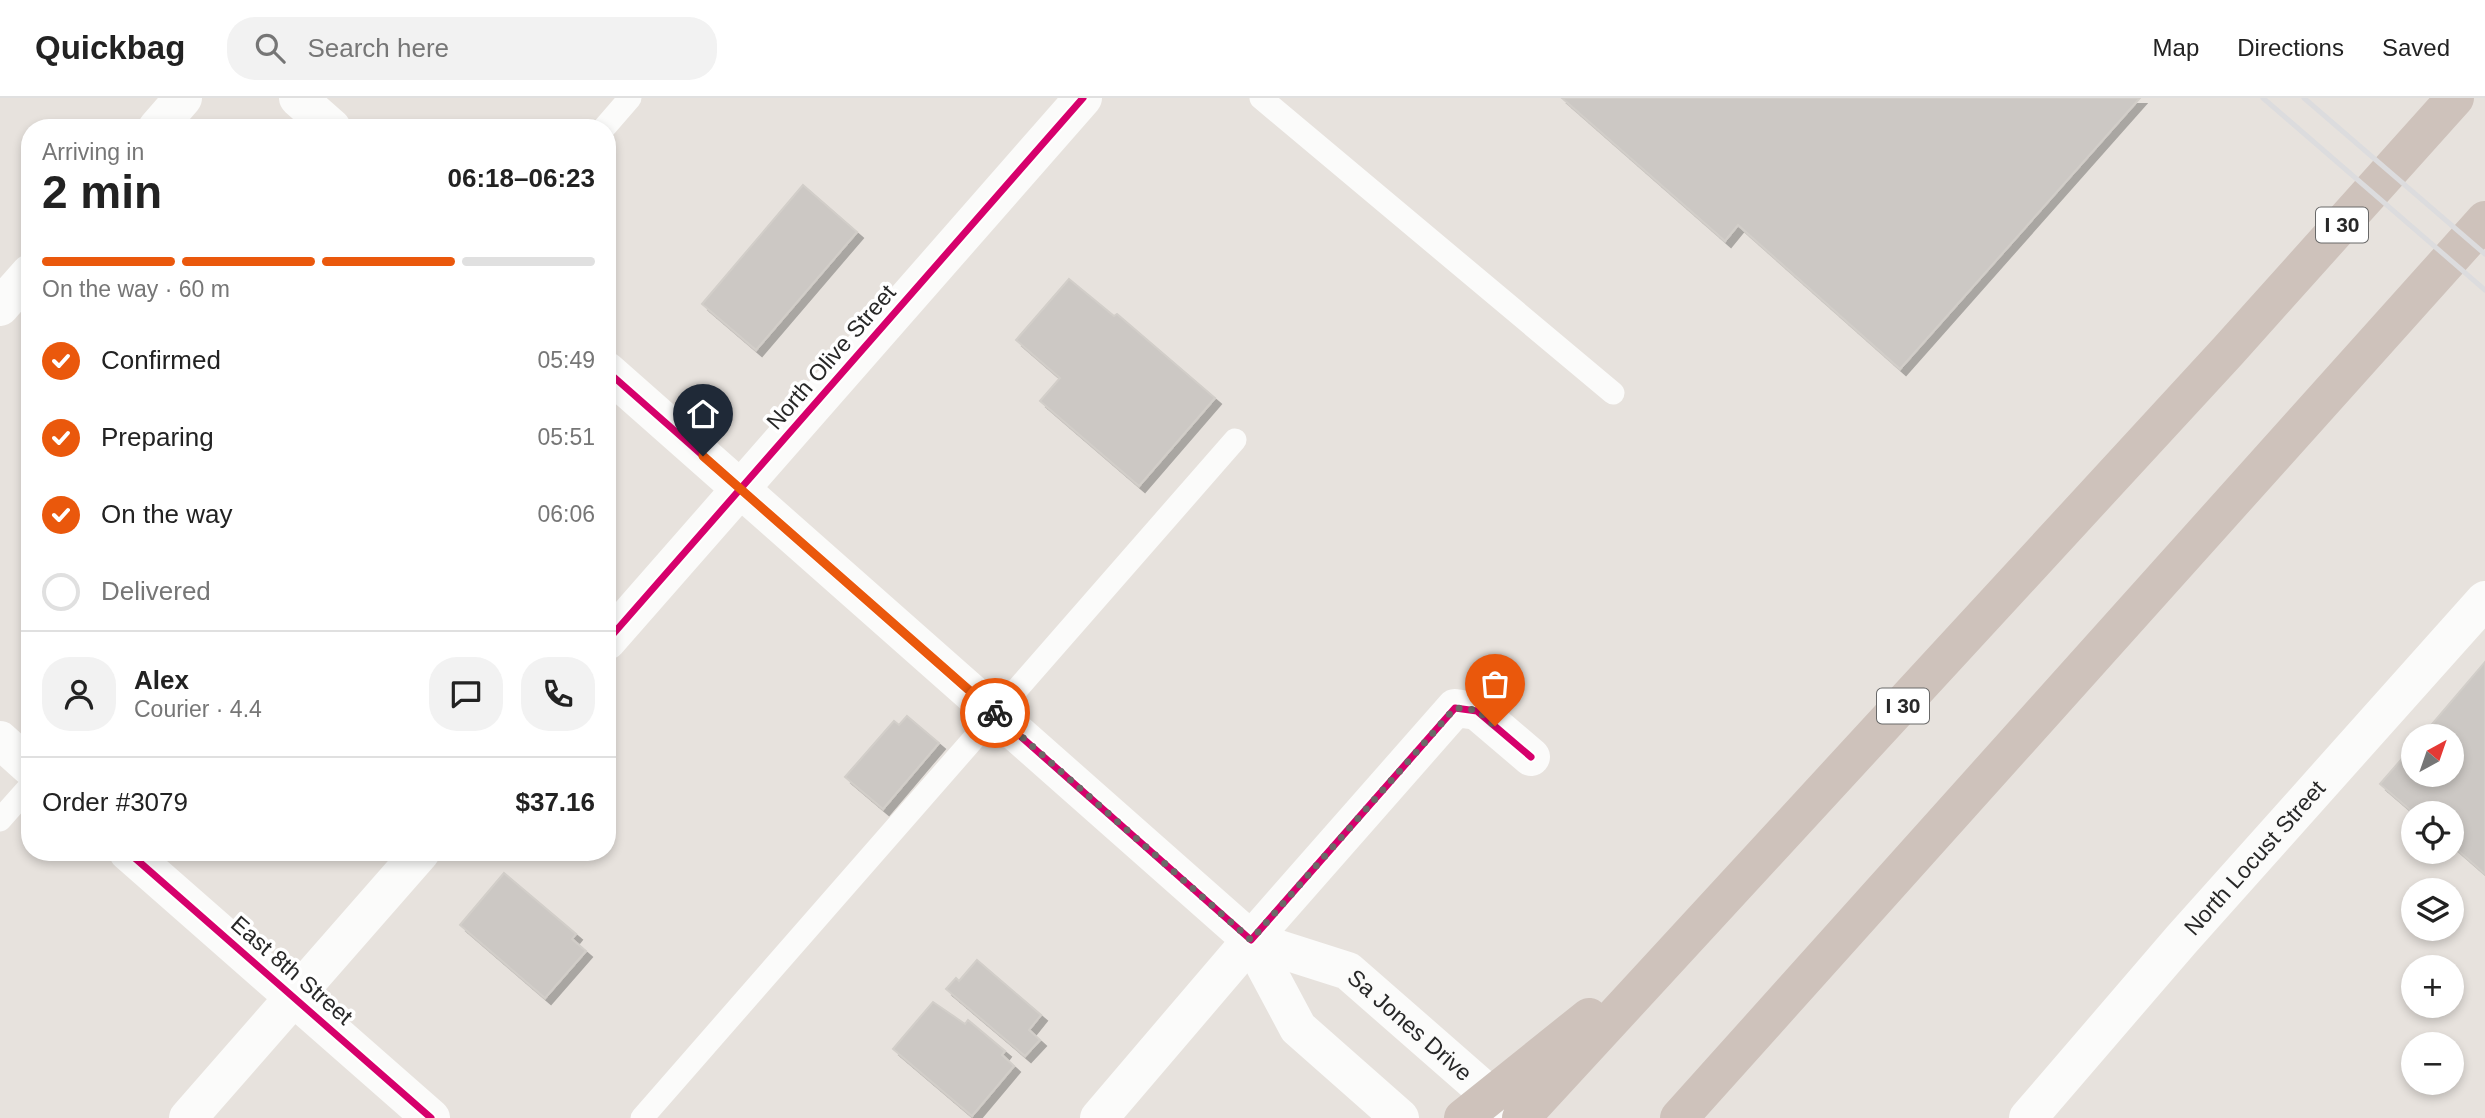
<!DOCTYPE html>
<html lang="en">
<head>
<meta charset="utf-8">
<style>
  body { margin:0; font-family:Arial,sans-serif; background:#f2f2f2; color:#222; height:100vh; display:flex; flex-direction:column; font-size:26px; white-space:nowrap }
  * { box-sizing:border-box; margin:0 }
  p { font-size:23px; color:#767676 }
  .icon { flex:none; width:38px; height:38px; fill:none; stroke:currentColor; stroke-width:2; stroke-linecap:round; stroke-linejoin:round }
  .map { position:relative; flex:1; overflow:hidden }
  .sheet { position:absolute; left:21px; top:21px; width:595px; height:742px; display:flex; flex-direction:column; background:#fff; border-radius:28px; box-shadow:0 4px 10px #0003 }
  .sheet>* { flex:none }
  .needle { width:46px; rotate:40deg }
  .tools { position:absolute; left:2401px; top:626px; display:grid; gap:14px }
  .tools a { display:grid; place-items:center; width:63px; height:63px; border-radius:50%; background:#fff; box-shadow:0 4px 10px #0003; font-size:35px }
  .pin { position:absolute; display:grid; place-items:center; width:60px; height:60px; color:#fff; margin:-72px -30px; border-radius:50% 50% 50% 0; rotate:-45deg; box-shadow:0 0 7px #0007 }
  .pin .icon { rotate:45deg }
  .courier { position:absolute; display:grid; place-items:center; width:70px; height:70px; margin:-35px; border:5px solid #ea580c; border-radius:50%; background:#fff; color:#222; box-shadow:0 2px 9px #0007 }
  .summary em { font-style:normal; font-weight:800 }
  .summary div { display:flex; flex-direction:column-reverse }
  .summary { display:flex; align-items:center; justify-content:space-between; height:119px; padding:0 21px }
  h1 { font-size:46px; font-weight:800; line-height:52px }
  .bar { display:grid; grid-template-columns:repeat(4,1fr); gap:10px 7px; align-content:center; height:84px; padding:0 21px }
  .bar i { height:9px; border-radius:5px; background:#e0e0e0 }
  .bar .active { background:#ea580c }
  .bar p { grid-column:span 4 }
  .line { display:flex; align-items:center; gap:18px; padding:0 21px; border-top:2px solid #e0e0e0 }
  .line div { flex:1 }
  .round { display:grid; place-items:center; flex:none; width:74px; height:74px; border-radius:28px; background:#f2f2f2 }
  ol { padding:0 21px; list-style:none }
  li { display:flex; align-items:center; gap:21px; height:77px }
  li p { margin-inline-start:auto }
  li .icon { padding:7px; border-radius:50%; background:#ea580c; color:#fff; stroke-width:4 }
  li:last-child { color:#767676 }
  li i { width:38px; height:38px; border:4px solid #e0e0e0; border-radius:50% }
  header { display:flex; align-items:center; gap:42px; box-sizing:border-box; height:98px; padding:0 35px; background:#fff; border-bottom:2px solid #e0e0e0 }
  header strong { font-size:33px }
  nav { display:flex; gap:38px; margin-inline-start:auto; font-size:24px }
  .search { width:490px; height:63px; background:#f2f2f2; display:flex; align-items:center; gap:18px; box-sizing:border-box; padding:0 24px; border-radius:28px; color:#767676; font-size:26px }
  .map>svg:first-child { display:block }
</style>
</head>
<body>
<header>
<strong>Quickbag</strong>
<div class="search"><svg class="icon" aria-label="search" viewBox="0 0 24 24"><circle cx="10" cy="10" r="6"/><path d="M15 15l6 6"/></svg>Search here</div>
<nav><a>Map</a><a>Directions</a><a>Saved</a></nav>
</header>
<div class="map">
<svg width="2485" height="1020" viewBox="0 0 2485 1020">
  <defs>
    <filter id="shadow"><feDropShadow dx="6" dy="6" stdDeviation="0" flood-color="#0004"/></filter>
  </defs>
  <rect width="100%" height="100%" fill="#e7e2dd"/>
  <!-- building -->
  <path fill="#ccc8c4" stroke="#d2cec9" stroke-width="2" filter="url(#shadow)" d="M1562,0H2140L1900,271L1738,127L1725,143Z
    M803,87L857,134L756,252L702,206Z
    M1069,181L1114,218L1117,216L1215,300L1139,388L1040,303L1060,280L1016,242Z
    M2485,564V776L2452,747V716H2415L2380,686L2413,648V677H2452V639H2421Z
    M907,618L939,645L883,711L845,679L894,623L899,627Z
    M504,775L576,836L572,841L586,853L545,900L460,827Z
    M977,862L1041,917L1029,932L1040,942L1025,958L946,891L956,880L959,883Z
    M933,904L965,926L968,922L1005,953L1002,957L1014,968L972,1018L893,951Z"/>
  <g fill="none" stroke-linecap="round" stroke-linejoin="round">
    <!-- service -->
    <path stroke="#fbfbfa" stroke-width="23" d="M1261,0L1613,295
      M604,30L630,0
      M0,722L30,688
      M642,1020L1235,342"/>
    <!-- minor -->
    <path stroke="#fbfbfa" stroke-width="38" d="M157,30L183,0
      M0,209L30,175
      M607,543L1083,0
      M0,642L30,669
      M128,754L431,1020
      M1251,842L1455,610L1477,613L1531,659
      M188,1020L421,754"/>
    <!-- tertiary -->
    <path stroke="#fbfbfa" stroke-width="38" d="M298,0L332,30
      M607,273L1251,842"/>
    <!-- secondary -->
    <g stroke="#fbfbfa" stroke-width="38">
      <path id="s1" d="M1251,842L1348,873L1515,1019"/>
      <path d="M1251,842L1298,930L1400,1020"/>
      <path d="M1099,1020L1251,842"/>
      <path id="s2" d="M2028,1020L2182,841L2485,502"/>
    </g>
    <!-- motorway -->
    <path stroke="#cec2bb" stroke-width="38" d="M1463,1020L1589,919
      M1521,1020L2228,253L2455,0
      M1679,1020L2485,122"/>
    <!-- rail -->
    <path stroke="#dcdcde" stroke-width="5" d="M2263,0L2485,192
      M2304,0L2485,156"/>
    <defs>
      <path id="cycleway" d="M607,273L1251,842L1455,610L1477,613L1531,659
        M607,543L1083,0
        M128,754L431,1020"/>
    </defs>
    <!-- cycleway casing -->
    <use href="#cycleway" stroke="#fff" stroke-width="11"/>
    <!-- cycleway -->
    <use href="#cycleway" stroke="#d6006c" stroke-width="7"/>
  </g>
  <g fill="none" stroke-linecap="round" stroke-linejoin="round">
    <!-- done -->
    <path stroke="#6b6967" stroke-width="7" stroke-dasharray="0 12.6" d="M995,615L1251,842L1455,610L1477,612L1495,628"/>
    <!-- route -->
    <path stroke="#ea580c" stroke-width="9" d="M703,358L995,615"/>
  </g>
  <g text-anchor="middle" stroke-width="7" stroke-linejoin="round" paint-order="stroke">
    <!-- shield labels -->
    <g fill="#fff" stroke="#686868" stroke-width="2">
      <rect x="2316" y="109.5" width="52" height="35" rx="5"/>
      <rect x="1877" y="590.5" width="52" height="35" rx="5"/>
    </g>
    <g font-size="21" font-weight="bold" fill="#282828">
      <text x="2342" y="134">I 30</text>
      <text x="1903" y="615">I 30</text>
    </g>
    <!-- street labels -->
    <g font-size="23" fill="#282828" stroke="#fff">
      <text transform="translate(831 259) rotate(-49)" y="8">North Olive Street</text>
      <text dy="8" stroke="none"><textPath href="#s2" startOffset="345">North Locust Street</textPath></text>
      <text transform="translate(292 872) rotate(41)" y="8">East 8th Street</text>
      <text dy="8" stroke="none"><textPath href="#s1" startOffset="184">Sa Jones Drive</textPath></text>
    </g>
  </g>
</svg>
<div class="tools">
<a><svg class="needle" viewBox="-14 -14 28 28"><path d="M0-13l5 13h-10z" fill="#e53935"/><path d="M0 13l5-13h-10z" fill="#767676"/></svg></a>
<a><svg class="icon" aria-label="locate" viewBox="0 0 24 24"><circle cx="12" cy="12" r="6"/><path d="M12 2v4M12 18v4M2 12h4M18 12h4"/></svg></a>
<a><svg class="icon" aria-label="layers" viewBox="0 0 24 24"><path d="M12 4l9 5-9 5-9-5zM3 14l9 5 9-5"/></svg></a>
<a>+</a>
<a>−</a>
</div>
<div class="pin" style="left:1495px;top:628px;background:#ea580c"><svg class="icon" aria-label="bag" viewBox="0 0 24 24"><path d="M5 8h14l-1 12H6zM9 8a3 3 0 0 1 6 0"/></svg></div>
<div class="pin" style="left:703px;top:358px;background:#1f2937"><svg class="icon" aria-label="home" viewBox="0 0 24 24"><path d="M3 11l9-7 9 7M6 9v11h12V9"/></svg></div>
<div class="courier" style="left:995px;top:615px"><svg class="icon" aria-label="bike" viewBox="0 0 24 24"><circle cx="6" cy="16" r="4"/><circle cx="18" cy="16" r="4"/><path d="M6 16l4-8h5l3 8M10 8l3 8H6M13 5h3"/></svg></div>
<section class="sheet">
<div class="summary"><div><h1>2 min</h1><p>Arriving in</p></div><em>06:18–06:23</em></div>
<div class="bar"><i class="active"></i><i class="active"></i><i class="active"></i><i></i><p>On the way · 60 m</p></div>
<ol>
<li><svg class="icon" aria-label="check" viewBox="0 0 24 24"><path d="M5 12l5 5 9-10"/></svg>Confirmed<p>05:49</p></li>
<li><svg class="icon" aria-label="check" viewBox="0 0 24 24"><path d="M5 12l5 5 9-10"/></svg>Preparing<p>05:51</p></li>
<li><svg class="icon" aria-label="check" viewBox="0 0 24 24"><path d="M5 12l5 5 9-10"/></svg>On the way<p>06:06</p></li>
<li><i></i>Delivered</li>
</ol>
<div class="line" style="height:126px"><a class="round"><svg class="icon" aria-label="person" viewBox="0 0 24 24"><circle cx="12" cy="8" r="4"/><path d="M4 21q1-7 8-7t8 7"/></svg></a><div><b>Alex</b><p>Courier · 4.4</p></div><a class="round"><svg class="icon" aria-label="chat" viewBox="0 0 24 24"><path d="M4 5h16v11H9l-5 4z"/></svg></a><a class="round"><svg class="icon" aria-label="phone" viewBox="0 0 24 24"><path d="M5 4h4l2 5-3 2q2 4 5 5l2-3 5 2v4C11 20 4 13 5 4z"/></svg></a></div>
<div class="line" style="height:91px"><div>Order #3079</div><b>$37.16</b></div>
</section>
</div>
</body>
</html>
